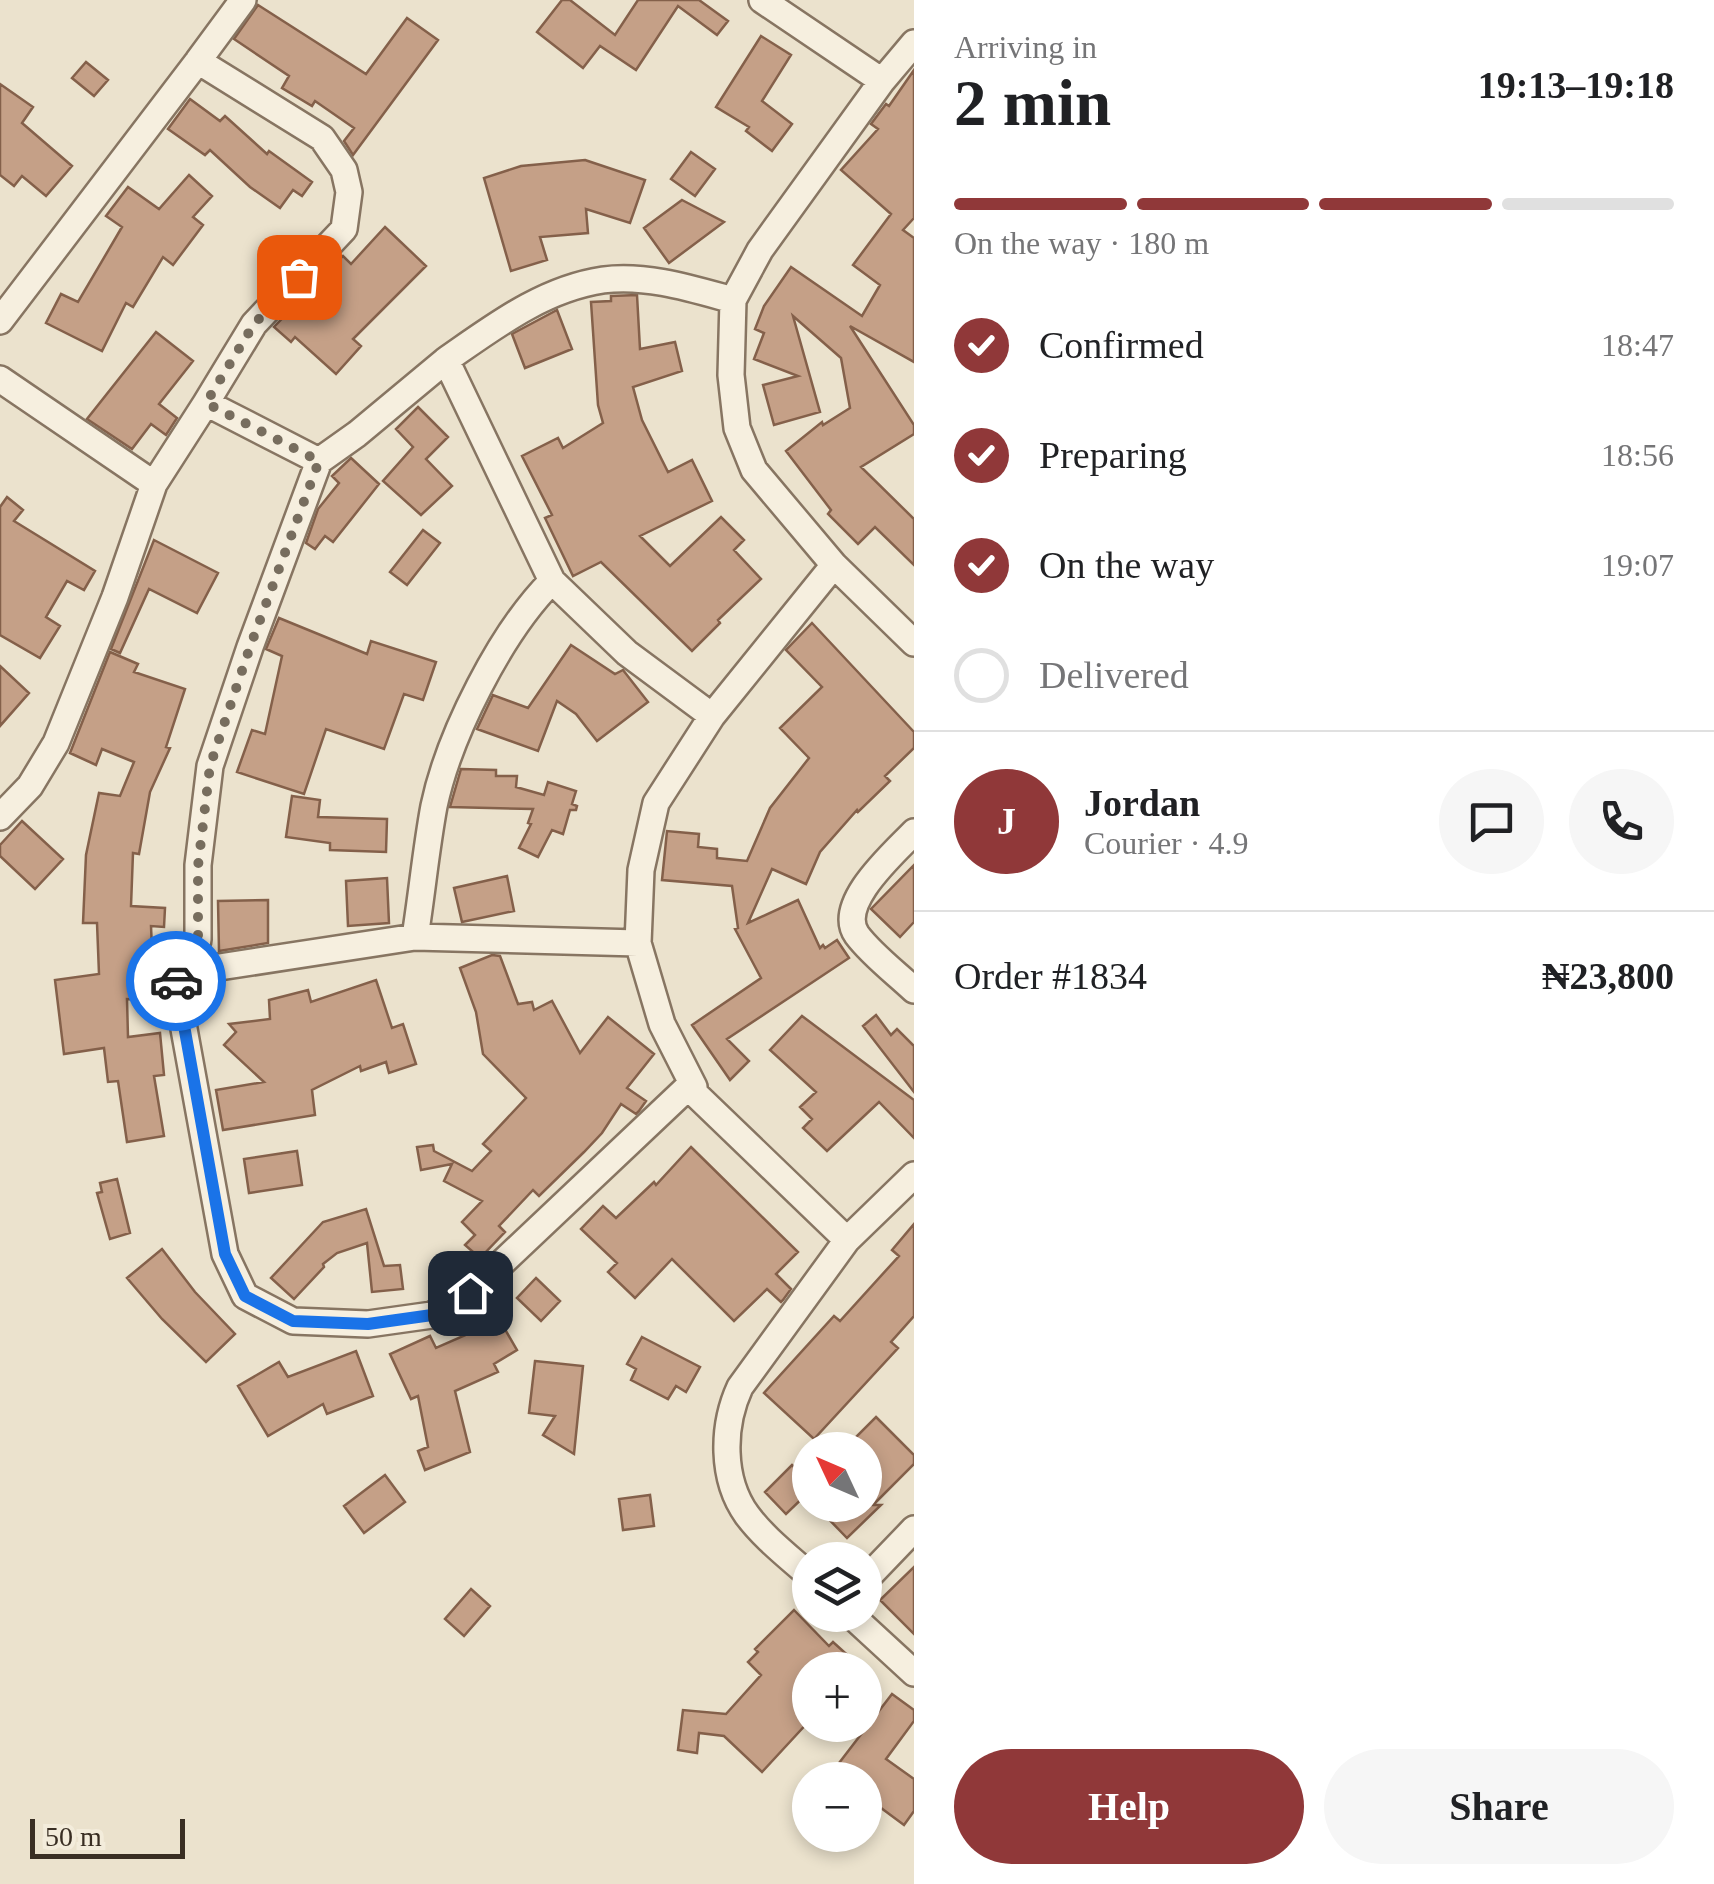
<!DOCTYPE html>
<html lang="en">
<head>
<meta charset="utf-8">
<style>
  body { margin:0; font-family:"Times New Roman",serif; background:#f6f6f6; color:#202124; height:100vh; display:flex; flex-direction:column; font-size:38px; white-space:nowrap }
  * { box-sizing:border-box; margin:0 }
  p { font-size:32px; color:#757577 }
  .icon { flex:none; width:55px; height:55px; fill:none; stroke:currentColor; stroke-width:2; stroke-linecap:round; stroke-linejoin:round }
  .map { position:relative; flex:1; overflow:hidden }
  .sheet { display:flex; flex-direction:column; background:#fff; width:800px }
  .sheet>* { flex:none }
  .needle { width:65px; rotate:314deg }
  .tools { position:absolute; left:792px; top:1432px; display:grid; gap:20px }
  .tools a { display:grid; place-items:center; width:90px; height:90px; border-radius:50%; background:#fff; box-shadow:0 5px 15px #0003; font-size:50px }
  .scale { position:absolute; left:30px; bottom:25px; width:155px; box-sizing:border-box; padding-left:10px; border:5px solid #392e23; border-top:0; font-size:28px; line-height:35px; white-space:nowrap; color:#392e23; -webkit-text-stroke:8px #f3ecdb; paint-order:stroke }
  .pin { position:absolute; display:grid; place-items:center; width:85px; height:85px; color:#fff; margin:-42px; border-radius:20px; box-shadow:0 5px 15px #0006 }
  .courier { position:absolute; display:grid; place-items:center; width:100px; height:100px; margin:-50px; border:8px solid #1a73e8; border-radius:50%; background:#fff; color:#222; box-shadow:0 2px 12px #0007 }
  .headline em { font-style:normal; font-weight:600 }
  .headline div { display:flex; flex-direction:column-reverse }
  .headline { display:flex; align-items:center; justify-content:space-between; height:170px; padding:0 40px }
  h1 { font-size:65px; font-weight:600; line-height:75px }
  .bar { display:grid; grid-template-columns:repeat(4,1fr); gap:15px 10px; align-content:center; height:120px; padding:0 40px }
  .bar i { height:12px; border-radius:8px; background:#e0e0e0 }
  .bar .on { background:#903839 }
  .bar p { grid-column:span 4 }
  .line { display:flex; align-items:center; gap:25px; padding:0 40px; border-top:2px solid #e0e0e0 }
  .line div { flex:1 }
  .round { display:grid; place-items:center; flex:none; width:105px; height:105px; border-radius:52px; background:#f6f6f6 }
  ol { padding:0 40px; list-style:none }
  li { display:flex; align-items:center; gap:30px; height:110px }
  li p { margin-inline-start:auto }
  li .icon { padding:10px; border-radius:50%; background:#903839; color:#fff; stroke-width:4 }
  li:last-child { color:#757577 }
  li i { width:55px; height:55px; border:5px solid #e0e0e0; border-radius:50% }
  .action { display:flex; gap:20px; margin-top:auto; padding:20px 40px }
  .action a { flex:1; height:115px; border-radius:60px; background:#903839; color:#fff; font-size:40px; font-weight:600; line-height:115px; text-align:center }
  .action a+a { background:#f6f6f6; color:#202124 }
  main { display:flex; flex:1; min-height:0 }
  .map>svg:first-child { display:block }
</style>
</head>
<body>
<main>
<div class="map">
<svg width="914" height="1884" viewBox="0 0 914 1884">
  <rect width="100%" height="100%" fill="#ebe2cd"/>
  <!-- building -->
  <path fill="#c5a087" stroke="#84604a" stroke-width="2.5" d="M562,0H570L615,35L638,0H699L728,21L717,35L678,6L636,70L600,46L583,68L537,32Z
    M258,5L366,74L407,18L438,40L353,155L344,141L354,128L315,101L312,106L282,88L289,76L234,39Z
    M761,36L791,55L762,101L792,124L772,151L746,131L749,127L716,107Z
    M86,62L108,80L94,96L72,78Z
    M914,70V218L903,230L914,238V362L850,326L914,425V434L861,467L914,519V565L875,527L858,544L828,514L831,510L786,451L822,422L823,425L850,408L841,358L793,316L820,412L774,425L763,385L798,376L754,359L764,333L755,329L764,306L791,267L862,316L880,285L853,265L891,214L841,170L878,129L871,124L886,104L889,106Z
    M0,84L33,107L22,123L72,166L46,196L22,176L14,186L0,175Z
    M190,99L220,121L225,116L267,154L269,151L312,182L302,196L293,190L280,208L250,187L210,150L205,155L168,129Z
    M691,152L715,169L695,196L671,179Z
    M585,160L645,180L630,223L586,209L588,233L540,237L547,260L511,271L484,178L521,166Z
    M189,175L212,196L193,217L203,225L173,265L163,257L133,307L126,303L102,351L46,323L61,294L78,302L122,227L106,216L128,187L159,209Z
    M682,200L724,222L669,263L644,228Z
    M385,227L426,266L353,339L361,346L336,374L295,337L291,342L274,327L343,256L351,264Z
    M637,295L640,349L675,342L682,371L633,387L642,420L668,472L692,460L712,501L640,536L670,566L721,517L744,540L734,550L761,579L718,620L720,623L692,651L601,562L573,576L545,518L552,515L522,456L558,438L563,448L603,423L598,405L591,302L611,301V296Z
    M557,310L572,349L525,368L512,334Z
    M156,332L193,361L159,404L177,418L166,435L151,424L132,449L87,419Z
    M418,407L448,437L426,459L452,486L421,515L383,481L413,447L396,429Z
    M351,458L379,484L333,542L325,536L315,549L306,543L318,509L339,483L332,476Z
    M7,497L23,510L14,521L95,571L84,590L67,581L46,617L60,626L40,658L0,635V507Z
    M423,530L440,543L407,585L390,572Z
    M154,540L218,573L197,613L149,589L120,653L111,649Z
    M279,618L367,654L371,641L436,662L423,700L404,694L384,749L326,729L304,794L237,772L252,730L265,734L282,656L266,649Z
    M812,623L914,732V748L885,776L890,781L858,812L857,810L820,852L806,884L772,869L748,923L798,900L820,948L823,945L825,948L837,940L849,958L727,1039L749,1061L730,1080L692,1025L761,978L735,929L738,928L732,886L662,880L667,831L699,834L698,847L717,849V858L747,861L770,808L809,758L780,728L822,687L786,650Z
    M571,645L615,674L623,670L648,702L597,741L576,714L557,701L538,751L477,729L493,695L528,708Z
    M110,652L138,664L134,672L185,689L166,747L170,748L150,792L139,854L133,853L131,906L165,908L164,927L151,926L153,973L156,974L154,1001L127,999L128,1037L160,1033L164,1075L154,1076L164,1136L127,1142L118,1081L108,1082L104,1048L64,1054L55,980L99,974L97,923H83L86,855L99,793L120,796L134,762L102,749L96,765L70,753Z
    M0,666L29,693L0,726Z
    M461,769L496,770V776H517L516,787L544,795L548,782L576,791L572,804L577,806L576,810H570L563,834L552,830L538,857L519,848L531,824L528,823L533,809L450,807Z
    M292,796L320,800L318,817L387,819L386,852L330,850V843L286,837Z
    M22,821L63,859L35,889L0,856V845Z
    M914,865V922L900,937L871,909Z
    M507,876L514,911L462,922L454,888Z
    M387,878L389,923L348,926L346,881Z
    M268,900V943L219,951L218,901Z
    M492,955L500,956L518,1004L532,1002L534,1010L552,1001L580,1053L608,1017L654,1054L627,1088L646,1101L639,1111L636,1114L621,1104L602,1133L584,1152L539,1196L533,1190L499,1226L505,1232L480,1258L465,1245L475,1235L462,1222L482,1201L444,1181L452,1164L421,1170L417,1147L433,1145L434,1151L472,1171L491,1151L483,1144L526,1098L483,1054L476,1012L460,968Z
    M376,980L392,1028L403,1024L416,1064L389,1073L386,1062L361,1071L360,1066L312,1090L315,1115L223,1130L216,1090L264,1082L224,1045L236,1032L229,1024L270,1019L269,1000L308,990L311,1002Z
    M876,1015L891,1035L897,1029L914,1046V1092L863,1026Z
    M802,1016L914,1100V1138L879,1102L827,1151L803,1128L812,1119L800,1107L816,1092L770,1050Z
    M691,1147L798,1252L776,1274L791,1289L783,1300L781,1302L767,1289L734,1321L672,1259L635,1298L608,1272L617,1263L581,1229L603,1206L616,1218L654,1182L656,1185Z
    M297,1151L302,1185L249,1193L244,1159Z
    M117,1179L130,1233L110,1239L97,1193L102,1192L100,1183Z
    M366,1209L384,1266L400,1265L403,1289L372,1292L367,1243L337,1253L323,1264L324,1267L294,1299L271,1278L323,1222Z
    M914,1224V1316L891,1342L898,1348L814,1439L764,1393L834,1316L840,1321L899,1256L892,1250Z
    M162,1249L195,1292L235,1334L206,1362L162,1319L127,1278Z
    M536,1278L560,1301L541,1321L517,1298Z
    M495,1312L517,1350L494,1364L498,1372L455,1391L470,1452L425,1470L418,1451L428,1447L418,1396L411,1399L390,1354L430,1336L436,1348L484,1327L480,1321Z
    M642,1337L700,1367L686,1392L676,1386L668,1399L631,1380L636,1369L627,1364Z
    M356,1351L373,1396L327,1414L323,1404L268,1436L238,1386L279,1362L288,1377Z
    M535,1361L583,1366L574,1454L543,1435L555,1416L529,1413Z
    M876,1417L914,1455V1464L873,1505H881L847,1538L815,1505H865V1450H843Z
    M792,1465L810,1482V1491L786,1514L765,1492Z
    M385,1475L405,1502L364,1533L344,1506Z
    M650,1495L654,1526L623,1530L619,1499Z
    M914,1567V1634L880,1600Z
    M471,1589L490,1606L464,1636L445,1619Z
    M794,1610L829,1646L833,1642L864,1670H810V1720L762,1772L724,1736L699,1733L697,1753L678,1750L683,1710L726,1714L761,1675L748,1662L758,1652L755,1649Z
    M892,1694L914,1710V1721L886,1759L914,1779V1811L904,1825L865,1796V1780H826Z"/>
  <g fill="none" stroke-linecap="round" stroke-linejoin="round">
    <defs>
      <path id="minor" d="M762,0L882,81
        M198,61L243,0
        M0,321L198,61L322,138L344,170L349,192L344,229L254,324L206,403L319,461
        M446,360C495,326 543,289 603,280C646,274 693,289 733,300
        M0,379L154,484
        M834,565L754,470L737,428L731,375L733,300L760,250L882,81L914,43
        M552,581C501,632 449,735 434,806C426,849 422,893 415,937L638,943L662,1024L694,1087H688
        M0,817L30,786L56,743L115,597L154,484L206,403
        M914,832C894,853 835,904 857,935C872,955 896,973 914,990
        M638,943L641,870L656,803L712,716
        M174,974L415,937
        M847,1240L688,1087L470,1293L432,1315L368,1324L293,1321L245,1296L225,1254L174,974L198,940V865L210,766L250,647L319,461L357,434L446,360L552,581L627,653L712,716L834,565L914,643
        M810,1576C789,1557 764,1538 747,1515C721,1479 722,1426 740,1387L847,1240L914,1175
        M865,1580L914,1529
        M851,1615L914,1673"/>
    </defs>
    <!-- minor casing -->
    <use href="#minor" stroke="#877562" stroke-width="30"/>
    <!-- minor -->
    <use href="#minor" stroke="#f6efdf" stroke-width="25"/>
  </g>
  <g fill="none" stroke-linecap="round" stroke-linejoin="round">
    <!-- done -->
    <path stroke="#776d5e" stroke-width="10" stroke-dasharray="0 18" d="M176,981L174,974L198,940V866L210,766L250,647L319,461L206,403L254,324L299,277"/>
    <!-- route -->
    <path stroke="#1a73e8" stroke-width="12" d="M176,981L225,1254L245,1296L293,1321L368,1324L432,1315L470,1293"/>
  </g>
</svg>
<div class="tools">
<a><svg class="needle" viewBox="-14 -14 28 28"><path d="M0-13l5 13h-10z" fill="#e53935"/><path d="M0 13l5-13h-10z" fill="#757577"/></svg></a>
<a><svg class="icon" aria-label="layers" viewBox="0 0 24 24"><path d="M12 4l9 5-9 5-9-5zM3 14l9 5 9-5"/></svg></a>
<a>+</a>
<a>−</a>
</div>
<div class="scale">50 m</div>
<div class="pin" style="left:299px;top:277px;background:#ea580c"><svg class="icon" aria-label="bag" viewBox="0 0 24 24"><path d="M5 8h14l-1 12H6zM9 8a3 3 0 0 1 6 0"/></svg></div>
<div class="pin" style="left:470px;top:1293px;background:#1f2937"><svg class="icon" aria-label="home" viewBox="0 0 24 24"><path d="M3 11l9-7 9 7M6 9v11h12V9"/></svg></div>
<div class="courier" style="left:176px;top:981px"><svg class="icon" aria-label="car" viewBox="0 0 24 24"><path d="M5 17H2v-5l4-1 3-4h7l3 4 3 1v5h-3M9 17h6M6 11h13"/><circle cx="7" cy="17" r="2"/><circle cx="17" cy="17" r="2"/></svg></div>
</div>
<section class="sheet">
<div class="headline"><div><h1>2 min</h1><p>Arriving in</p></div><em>19:13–19:18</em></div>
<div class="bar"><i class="on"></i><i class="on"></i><i class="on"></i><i></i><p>On the way · 180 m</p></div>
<ol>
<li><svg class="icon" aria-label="check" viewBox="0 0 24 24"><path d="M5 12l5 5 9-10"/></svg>Confirmed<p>18:47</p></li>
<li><svg class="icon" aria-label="check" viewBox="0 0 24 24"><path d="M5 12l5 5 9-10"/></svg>Preparing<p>18:56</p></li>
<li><svg class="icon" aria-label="check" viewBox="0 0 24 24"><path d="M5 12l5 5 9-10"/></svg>On the way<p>19:07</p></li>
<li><i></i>Delivered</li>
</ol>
<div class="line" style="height:180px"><b class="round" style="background:#903839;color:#fff">J</b><div><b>Jordan</b><p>Courier · 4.9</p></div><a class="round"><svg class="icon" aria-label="chat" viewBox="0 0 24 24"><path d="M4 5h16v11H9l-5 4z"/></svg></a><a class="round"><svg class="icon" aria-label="phone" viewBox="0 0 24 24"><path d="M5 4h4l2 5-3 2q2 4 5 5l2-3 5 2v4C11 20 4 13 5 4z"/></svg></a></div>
<div class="line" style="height:130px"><div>Order #1834</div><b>₦23,800</b></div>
<div class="action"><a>Help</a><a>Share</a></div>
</section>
</main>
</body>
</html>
